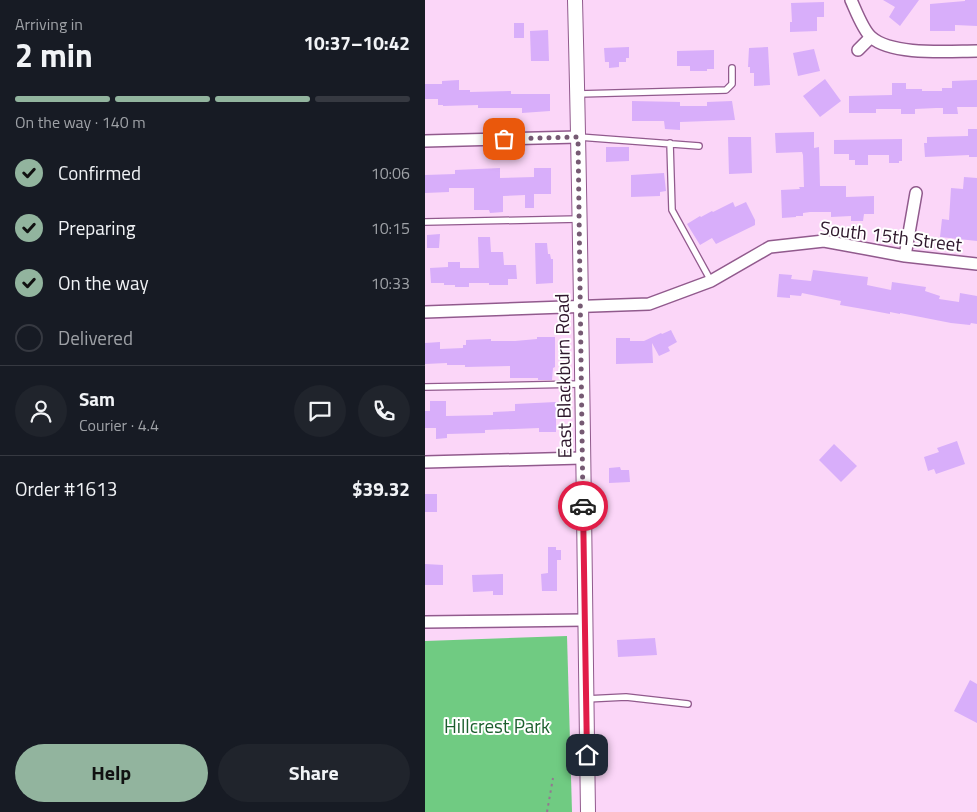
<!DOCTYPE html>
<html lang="en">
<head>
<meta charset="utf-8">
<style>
  body { margin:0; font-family:"Titillium Web",sans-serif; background:#20242c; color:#f1f3f6; height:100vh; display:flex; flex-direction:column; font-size:19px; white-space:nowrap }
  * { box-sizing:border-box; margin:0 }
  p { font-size:16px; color:#9ea1a6 }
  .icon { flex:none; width:28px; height:28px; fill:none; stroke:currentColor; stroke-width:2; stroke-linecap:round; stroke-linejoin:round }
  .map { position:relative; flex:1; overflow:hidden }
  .details { display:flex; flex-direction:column; background:#171b24; width:425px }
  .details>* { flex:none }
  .pin { position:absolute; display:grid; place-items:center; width:42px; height:42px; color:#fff; margin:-21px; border-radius:10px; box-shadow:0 2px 8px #0006 }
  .courier { position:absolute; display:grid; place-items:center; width:50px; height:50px; margin:-25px; border:4px solid #e11d48; border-radius:50%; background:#fff; color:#222; box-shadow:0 1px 6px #0007 }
  .headline em { font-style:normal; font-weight:700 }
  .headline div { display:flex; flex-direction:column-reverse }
  .headline { display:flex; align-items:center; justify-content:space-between; height:85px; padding:0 15px }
  h1 { font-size:32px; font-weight:700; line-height:38px }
  .bar { display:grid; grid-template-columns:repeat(4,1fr); gap:8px 5px; align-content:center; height:60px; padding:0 15px }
  .bar i { height:6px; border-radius:4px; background:#363941 }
  .bar .on { background:#92b49e }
  .bar p { grid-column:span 4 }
  .line { display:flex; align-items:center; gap:12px; padding:0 15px; border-top:1px solid #363941 }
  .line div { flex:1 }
  .round { display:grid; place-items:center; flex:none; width:52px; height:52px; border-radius:26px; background:#20242c }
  ol { padding:0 15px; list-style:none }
  li { display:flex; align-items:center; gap:15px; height:55px }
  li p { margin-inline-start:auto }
  li .icon { padding:5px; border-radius:50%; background:#92b49e; color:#111; stroke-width:4 }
  li:last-child { color:#9ea1a6 }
  li i { width:28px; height:28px; border:2px solid #363941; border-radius:50% }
  .button { display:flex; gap:10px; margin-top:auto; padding:10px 15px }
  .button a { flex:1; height:58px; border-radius:30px; background:#92b49e; color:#111; font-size:20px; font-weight:700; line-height:58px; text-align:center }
  .button a+a { background:#20242c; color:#f1f3f6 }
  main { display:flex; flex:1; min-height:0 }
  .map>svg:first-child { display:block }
</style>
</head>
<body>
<main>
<section class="details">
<div class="headline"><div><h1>2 min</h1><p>Arriving in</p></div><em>10:37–10:42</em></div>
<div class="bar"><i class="on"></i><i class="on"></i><i class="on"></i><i></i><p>On the way · 140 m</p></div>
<ol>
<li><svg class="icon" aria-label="check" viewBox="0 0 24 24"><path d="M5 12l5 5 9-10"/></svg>Confirmed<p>10:06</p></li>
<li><svg class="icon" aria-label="check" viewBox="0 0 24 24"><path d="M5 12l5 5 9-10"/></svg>Preparing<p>10:15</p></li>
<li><svg class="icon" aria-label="check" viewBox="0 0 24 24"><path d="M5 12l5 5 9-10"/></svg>On the way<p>10:33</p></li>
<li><i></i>Delivered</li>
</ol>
<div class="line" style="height:90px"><a class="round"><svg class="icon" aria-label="person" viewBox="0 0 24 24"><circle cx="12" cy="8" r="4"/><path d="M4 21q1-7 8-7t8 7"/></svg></a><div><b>Sam</b><p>Courier · 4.4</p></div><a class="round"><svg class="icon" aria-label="chat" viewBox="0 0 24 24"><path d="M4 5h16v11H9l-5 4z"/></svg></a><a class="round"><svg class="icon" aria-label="phone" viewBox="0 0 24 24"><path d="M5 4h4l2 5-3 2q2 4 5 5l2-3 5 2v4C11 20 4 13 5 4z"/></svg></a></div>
<div class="line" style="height:65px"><div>Order #1613</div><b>$39.32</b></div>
<div class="button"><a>Help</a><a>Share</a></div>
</section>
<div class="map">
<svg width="552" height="812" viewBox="0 0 552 812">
  <rect width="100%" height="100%" fill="#fbd6f8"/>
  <!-- green -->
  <path fill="#70cb82" d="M142,636L147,812H0V641Z"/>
  <!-- building -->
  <path fill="#d8aefa" d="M458,0H494L475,26L464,17L470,7Z
    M540,0H552V26L530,25V31H505V4L540,1Z
    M399,2V17H392V31L365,32V22H367L366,3Z
    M89,23H99V38H89Z
    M123,30L124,61H106L105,31Z
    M204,47V58H201V62H194V67L184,68V62H180L179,48Z
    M343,47L345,85L329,86V73H325V67H323L324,48Z
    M389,49L395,71L373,76L368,53Z
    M289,50V69H282V71H265V66H252V51Z
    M400,79L416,101L395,117L378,96Z
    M34,80V90H45V92L86,91V94H125V111L97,113V108H53V105L18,106V105H13V99H0V84H17V81Z
    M552,80V107H532L533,114H518V108H511L490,109V114H476V109H451V113H424V96L467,95V83H481V89H497V91H517V88H527V81Z
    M207,101L255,102V106H282V102L307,101L310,120L255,122V130L240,129L239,121H207Z
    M543,129H552V157H544V155L500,157L499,143H502V137L543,136Z
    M389,132V148L394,147L395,186H421V197L449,196V214H439L438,221H426V216L406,217V212H385L378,213V216H371V217L357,218L356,190L375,189L374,187H379L378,155L377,152L351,153L350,133Z
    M303,137H326L327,173L304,174Z
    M477,139V161H474V163H464V155H443V165H430V160H424V154H409V140Z
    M181,147H204V161L181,162Z
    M75,168V178L109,177V168H126V194H109V208H100V195L78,196V212L65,213L64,210H49V188H24V192L0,193V175L30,174V170Z
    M239,173L241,191L235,192V196L206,197V175Z
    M539,177L552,178V241L515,237L517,219L524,220L526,188L538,189Z
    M308,202L310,207L321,202L330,220V225L291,244L287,238L275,245L262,224L275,216L276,217L287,211L288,212Z
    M15,234L14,248H2V235Z
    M53,237H65L66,252H78L79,265H91L92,279H83V285H64V283H44V287H30V285H19V283H6L5,268L23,267V262H35V268H54Z
    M110,243H122L123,254H125L126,259H128V283L111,284Z
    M388,270L443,277L442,285L466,290L467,282L501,287L500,291L515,296L514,299L534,302L535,293L552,296V324L546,323L545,325L526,323L475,313V314L465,312V314L438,309L415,305L416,301L377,293L376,296L365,295V298L352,297L354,274L367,275L366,279L386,281Z
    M246,330L252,342L243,347L245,351L234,356L227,343L228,363L191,364V338H205V341H219L236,333L237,334Z
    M112,337H130V367L128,368L127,380H113V378H85V366L40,367V365H22V363L0,364V343L15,342V349L38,348V345H41V340L66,339V341H90L112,339Z
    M5,401H21V416L68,415V412L90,411V404L131,402V432H114V428L60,430V433L22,434V438L11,439V428H0V411H5Z
    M532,441L540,464L511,474L509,469L503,471L499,457L514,452L512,448Z
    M409,444L432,466L416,482L394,460Z
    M195,467L196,470H204L205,482L184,483V468Z
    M0,494H12V512H0Z
    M123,547H131V550H136V560H132V591H117L116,574L123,573Z
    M0,564L18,565V585H0Z
    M78,574V595H68V591L48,592L47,575Z
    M230,638L232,655L193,657L192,640Z
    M545,680L552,684V723L529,711Z"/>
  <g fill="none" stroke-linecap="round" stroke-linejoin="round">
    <defs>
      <path id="service" d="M153,94L301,90L307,84V68
        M154,137L274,146
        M245,143L247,210L286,281
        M0,222L155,219
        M0,387L157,384
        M161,699L201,697L263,704"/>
      <path id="minor" d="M426,0C431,11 438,30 446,37C467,56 525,51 552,51
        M433,50L446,37
        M0,141L153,137
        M480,256L491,193
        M0,312L224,304L286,281L345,247L399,241L480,256L552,264
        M0,462L157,458
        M0,622L160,620"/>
      <path id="tertiary" d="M150,0C157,271 159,541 163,812"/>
    </defs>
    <!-- service casing -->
    <use href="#service" stroke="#915a8d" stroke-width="8"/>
    <!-- minor casing -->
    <use href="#minor" stroke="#915a8d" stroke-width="14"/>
    <!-- tertiary casing -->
    <use href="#tertiary" stroke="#915a8d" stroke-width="16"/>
    <!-- path -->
    <path stroke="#947691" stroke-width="2" stroke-dasharray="2.5 4" stroke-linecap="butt" d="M122,812L128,778"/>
    <!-- service -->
    <use href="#service" stroke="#fff" stroke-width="5.5"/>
    <!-- minor -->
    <use href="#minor" stroke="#fff" stroke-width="11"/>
    <!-- tertiary -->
    <use href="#tertiary" stroke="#fff" stroke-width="14"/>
  </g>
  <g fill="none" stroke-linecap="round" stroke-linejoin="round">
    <!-- done -->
    <path stroke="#765a73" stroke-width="5" stroke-dasharray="0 9" d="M79,139L153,137L158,506"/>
    <!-- route -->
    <path stroke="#e11d48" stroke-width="6" d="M158,506L162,755"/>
  </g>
  <g text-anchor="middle" stroke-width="4" stroke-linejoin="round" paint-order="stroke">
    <!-- street labels -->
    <g font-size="19" fill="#2e172c" stroke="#fff">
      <text transform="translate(466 236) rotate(7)" y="7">South 15th Street</text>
      <text transform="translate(138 376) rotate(-91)" y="7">East Blackburn Road</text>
    </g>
    <!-- park labels -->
    <g font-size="19" fill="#1c5f2e" stroke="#fff">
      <text x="72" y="733">Hillcrest Park</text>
    </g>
  </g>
</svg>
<div class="pin" style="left:79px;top:139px;background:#ea580c"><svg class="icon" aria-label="bag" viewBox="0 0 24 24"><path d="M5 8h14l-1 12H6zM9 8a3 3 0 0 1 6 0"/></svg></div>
<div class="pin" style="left:162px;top:755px;background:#1f2937"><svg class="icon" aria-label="home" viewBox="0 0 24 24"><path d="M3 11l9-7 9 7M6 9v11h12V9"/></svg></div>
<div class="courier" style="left:158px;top:506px"><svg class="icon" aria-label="car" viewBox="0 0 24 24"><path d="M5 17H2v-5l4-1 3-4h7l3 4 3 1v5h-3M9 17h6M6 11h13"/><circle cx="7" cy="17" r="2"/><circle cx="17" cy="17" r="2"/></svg></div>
</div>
</main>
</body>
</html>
